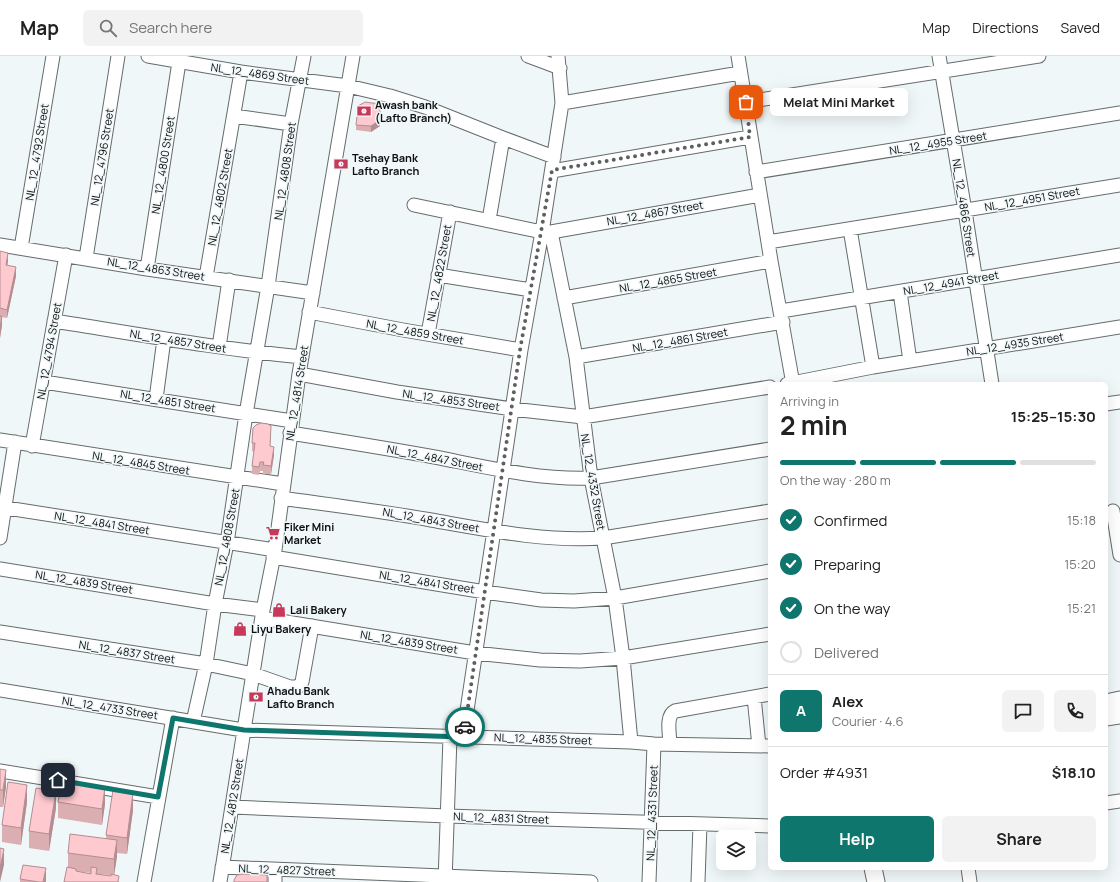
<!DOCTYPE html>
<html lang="en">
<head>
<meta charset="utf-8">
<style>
  body { margin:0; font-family:Manrope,sans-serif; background:#f2f2f2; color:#222; height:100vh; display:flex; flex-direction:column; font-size:15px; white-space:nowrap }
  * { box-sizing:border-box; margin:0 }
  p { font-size:13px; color:#767676 }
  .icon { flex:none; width:22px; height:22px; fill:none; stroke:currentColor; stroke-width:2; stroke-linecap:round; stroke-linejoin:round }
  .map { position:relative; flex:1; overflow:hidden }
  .details { position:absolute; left:768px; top:326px; width:340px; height:488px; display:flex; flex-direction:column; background:#fff; border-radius:6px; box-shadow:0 4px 16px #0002 }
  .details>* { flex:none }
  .tools { position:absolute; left:716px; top:774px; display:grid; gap:8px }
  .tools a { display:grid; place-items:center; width:40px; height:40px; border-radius:6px; background:#fff; box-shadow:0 4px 16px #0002; font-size:20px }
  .pin { position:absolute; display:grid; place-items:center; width:34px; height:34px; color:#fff; margin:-17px; border-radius:8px; box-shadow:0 2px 6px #0006 }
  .courier { position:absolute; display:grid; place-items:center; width:40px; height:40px; margin:-20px; border:3px solid #0f766e; border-radius:50%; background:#fff; color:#222; box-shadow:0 1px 5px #0007 }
  .bubble { position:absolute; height:28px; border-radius:6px; background:#fff; box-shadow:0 4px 16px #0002; font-size:13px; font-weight:700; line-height:28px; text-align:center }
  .headline em { font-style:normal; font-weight:700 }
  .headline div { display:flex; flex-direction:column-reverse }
  .headline { display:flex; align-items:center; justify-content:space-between; height:68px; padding:0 12px }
  h1 { font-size:26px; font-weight:700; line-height:30px }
  .bar { display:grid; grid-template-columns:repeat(4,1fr); gap:6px 4px; align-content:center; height:48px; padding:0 12px }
  .bar i { height:5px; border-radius:3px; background:#e0e0e0 }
  .bar .active { background:#0f766e }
  .bar p { grid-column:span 4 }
  .line { display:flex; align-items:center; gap:10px; padding:0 12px; border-top:1px solid #e0e0e0 }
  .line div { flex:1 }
  .round { display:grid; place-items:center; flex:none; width:42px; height:42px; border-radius:6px; background:#f2f2f2 }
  ol { padding:0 12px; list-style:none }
  li { display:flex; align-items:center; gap:12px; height:44px }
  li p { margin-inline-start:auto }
  li .icon { padding:4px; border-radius:50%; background:#0f766e; color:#fff; stroke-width:4 }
  li:last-child { color:#767676 }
  li i { width:22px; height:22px; border:2px solid #e0e0e0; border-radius:50% }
  .button { display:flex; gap:8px; margin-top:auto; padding:8px 12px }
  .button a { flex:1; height:46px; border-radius:6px; background:#0f766e; color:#fff; font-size:16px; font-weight:700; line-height:46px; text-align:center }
  .button a+a { background:#f2f2f2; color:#222 }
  header { display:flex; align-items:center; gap:24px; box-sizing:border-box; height:56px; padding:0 20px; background:#fff; border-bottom:1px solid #e0e0e0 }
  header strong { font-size:19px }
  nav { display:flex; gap:22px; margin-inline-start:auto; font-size:14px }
  .search { width:280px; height:36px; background:#f2f2f2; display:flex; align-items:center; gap:10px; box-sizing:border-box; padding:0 14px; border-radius:6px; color:#767676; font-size:15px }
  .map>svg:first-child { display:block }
</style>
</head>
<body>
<header>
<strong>Map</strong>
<div class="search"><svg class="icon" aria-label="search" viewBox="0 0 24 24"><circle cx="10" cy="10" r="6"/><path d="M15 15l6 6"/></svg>Search here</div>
<nav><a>Map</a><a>Directions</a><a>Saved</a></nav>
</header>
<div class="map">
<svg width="1120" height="826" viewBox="0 0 1120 826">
  <rect width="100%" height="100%" fill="#f0f7f8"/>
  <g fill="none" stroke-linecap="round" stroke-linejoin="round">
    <defs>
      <path id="minor" d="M148,0L241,16L348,30L390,40L425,51L503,82L554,101
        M528,0L560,12
        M738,0L771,205L793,328
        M939,0L965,155L992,328
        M746,46L1039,0
        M562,47L740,17
        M234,60L291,68
        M552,115L750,81
        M756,116L1120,57
        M414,149L542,176H551L576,301L591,422L615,542L623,602L631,686
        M489,164L503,82
        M850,173L873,311
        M551,176L760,139
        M768,186L1120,129
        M0,189L147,213L313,237
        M21,192L53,0
        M86,202L118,0
        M147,213L179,6
        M438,219L531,234
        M206,221L241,16
        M900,236L910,305
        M564,242L771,205
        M781,255L1120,199
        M309,256L403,274L521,294
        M54,265C137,278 219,293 302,301
        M428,278L450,156
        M219,291L229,224
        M576,301L783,266
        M299,318L397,336L512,353L583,361L770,331
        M44,326L292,365
        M787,328L873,311L1120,271
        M156,343L164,283
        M1106,348L1120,346
        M290,377C341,385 391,393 440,402C490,412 541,424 591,422L770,393
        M0,384L283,428
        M32,390L66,199
        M281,442C331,449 381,455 431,464C488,474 545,486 603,482L770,455
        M0,451L275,494
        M1113,455L1120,499
        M0,482L15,386
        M273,501L485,536L541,544L574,545L615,542L770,515
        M0,513L215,548L263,554
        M262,562L475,597L540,604L580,605L623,602L770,578
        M0,576L206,608L253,618L290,631H298L302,626L312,570
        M0,634L243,674L631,686L654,688L770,690
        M754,641L759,690
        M193,666L206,608L215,548L227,487L246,358L268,230L291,68L304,0
        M463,681L521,294L542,176L562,47L558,0
        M670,688C670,679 665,660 675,655L770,638
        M0,715L158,741
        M1106,747L1120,745
        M232,751L447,760L770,770
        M222,811L591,826
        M968,812L970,826
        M144,826L173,662
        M220,826L263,554L275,494L299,318L353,0
        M275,826V814
        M445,826L450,681
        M649,826L654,688
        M698,826L700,768"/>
      <path id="major" d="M1106,647L1120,644
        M1106,661L1120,659
        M873,812L876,826"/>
    </defs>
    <!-- minor casing -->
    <use href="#minor" stroke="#666b6c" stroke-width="15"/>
    <!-- major casing -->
    <use href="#major" stroke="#666b6c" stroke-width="19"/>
    <!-- minor -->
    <use href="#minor" stroke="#fff" stroke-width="13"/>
    <!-- major -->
    <use href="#major" stroke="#fff" stroke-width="17"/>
  </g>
  <!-- wall -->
  <path fill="#dbaeb2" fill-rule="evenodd" d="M356,69L380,70L371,76L356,74Z
    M0,195L8,205L7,210L16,220L7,262L2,261V269L0,282Z
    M271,379L270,390L274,399L271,418H263V415H260L259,419L252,418V410L254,396L252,395V387Z
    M0,713L6,731L3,751H0Z
    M27,746L21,789L2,786V769Z
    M58,746L105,748L102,769L58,762Z
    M56,752L49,795L29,792V775Z
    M133,754L127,798L117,797L114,819L119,826H64L68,811V797L106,783V779ZM76,815L91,817V818ZM97,818L111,819V820Z
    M20,823L46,826H20Z"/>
  <!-- shaded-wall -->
  <path fill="#b28d91" d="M380,48V70L371,76V70Z
    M8,197V205L6,218V209Z
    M16,211V220L7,262V254Z
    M2,260V269L0,282V273Z
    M274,391V399L271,418V410Z
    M6,714V731L3,751V734Z
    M27,729V746L21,789V772Z
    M105,731V748L102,769V753Z
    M56,735V752L49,795V778Z
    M133,737V754L127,798V782Z
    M117,784V801L114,820V803Z
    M4,793V809L0,826V812Z
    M46,812V826H43Z"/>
  <!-- building -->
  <path fill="#ffcacf" stroke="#b28d91" d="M365,46L380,48V64L371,70L356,69L358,50Z
    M0,195L8,197L6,209L16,211L7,254L0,252Z
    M0,260H2L0,273Z
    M261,367L268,368L271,370L270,390L274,391L271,410L263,409L264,406H260L259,411L252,410L255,387H252L253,372L256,369Z
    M0,713L6,714L3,734H0Z
    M62,724L105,731L102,753L58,746Z
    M8,726L27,729L21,772L2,769Z
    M36,732L56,735L49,778L29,775Z
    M113,734L133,737L127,782L106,779Z
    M70,778L117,784L114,803L68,797Z
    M0,792L4,793L0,812Z
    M23,809L46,812L43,826H39L20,823Z
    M67,811L76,813V815L91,818V811L97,812L96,818L111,820V818L119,820L118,826H64Z
    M243,818L267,819V826H234V824L237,819Z"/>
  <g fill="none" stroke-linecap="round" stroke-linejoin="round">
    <!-- done -->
    <path stroke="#5c6061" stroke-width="4" stroke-dasharray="0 7.2" d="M465,671L520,294L552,114L750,81L746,46"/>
    <!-- route -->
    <path stroke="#0f766e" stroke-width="5" d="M58,724L158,741L173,662L244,674L463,681L465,671"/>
  </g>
  <!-- icons -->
  <defs>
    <symbol id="bank-bare" viewBox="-9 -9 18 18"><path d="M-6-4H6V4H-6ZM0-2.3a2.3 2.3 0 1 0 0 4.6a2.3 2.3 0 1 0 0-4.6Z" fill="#c8385a" stroke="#f0f7f8" stroke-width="2.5" paint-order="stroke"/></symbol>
    <symbol id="supermarket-bare" viewBox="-9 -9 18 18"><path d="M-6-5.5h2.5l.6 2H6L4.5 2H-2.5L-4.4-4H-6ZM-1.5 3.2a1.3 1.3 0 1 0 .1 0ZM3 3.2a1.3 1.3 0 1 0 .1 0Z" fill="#c8385a" stroke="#f0f7f8" stroke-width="2.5" paint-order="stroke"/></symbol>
    <symbol id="shop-bare" viewBox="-9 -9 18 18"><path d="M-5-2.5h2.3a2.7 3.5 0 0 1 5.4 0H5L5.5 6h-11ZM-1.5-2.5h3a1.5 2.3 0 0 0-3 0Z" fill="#c8385a" stroke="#f0f7f8" stroke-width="2.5" paint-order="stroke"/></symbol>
  </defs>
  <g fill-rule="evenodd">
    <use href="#bank-bare" x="354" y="45" width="20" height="20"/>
    <use href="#bank-bare" x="331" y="98" width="20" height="20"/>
    <use href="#supermarket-bare" x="263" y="467" width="20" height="20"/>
    <use href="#shop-bare" x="269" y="544" width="20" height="20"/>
    <use href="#shop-bare" x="230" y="563" width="20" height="20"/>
    <use href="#bank-bare" x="246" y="631" width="20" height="20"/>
  </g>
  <g text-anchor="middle" stroke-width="3" stroke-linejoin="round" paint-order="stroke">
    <!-- street labels -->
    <g font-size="11" fill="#0d0f10" stroke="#f0f7f8">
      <text transform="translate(260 18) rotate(8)" y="4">NL_12_4869 Street</text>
      <text transform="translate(938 87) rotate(-9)" y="4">NL_12_4955 Street</text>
      <text transform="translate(37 96) rotate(-81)" y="4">NL_12_4792 Street</text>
      <text transform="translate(102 101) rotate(-81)" y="4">NL_12_4796 Street</text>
      <text transform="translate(163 109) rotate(-81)" y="4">NL_12_4800 Street</text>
      <text transform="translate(285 115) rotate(-82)" y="4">NL_12_4808 Street</text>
      <text transform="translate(220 141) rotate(-80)" y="4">NL_12_4802 Street</text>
      <text transform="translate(1032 143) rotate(-10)" y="4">NL_12_4951 Street</text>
      <text transform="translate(964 152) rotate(81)" y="4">NL_12_4866 Street</text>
      <text transform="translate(655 157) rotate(-10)" y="4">NL_12_4867 Street</text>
      <text transform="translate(156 213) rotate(9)" y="4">NL_12_4863 Street</text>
      <text transform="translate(439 217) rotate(-80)" y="4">NL_12_4822 Street</text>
      <text transform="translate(668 224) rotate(-10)" y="4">NL_12_4865 Street</text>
      <text transform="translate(951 227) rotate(-10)" y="4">NL_12_4941 Street</text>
      <text transform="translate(415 276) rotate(10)" y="4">NL_12_4859 Street</text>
      <text transform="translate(680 284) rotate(-10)" y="4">NL_12_4861 Street</text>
      <text transform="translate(178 285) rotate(9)" y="4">NL_12_4857 Street</text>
      <text transform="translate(1015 288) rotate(-9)" y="4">NL_12_4935 Street</text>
      <text transform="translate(49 295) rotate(-80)" y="4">NL_12_4794 Street</text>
      <text transform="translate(297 337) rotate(-81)" y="4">NL_12_4814 Street</text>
      <text transform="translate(451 344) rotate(8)" y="4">NL_12_4853 Street</text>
      <text transform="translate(168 345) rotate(9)" y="4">NL_12_4851 Street</text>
      <text transform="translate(435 402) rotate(11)" y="4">NL_12_4847 Street</text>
      <text transform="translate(141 407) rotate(9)" y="4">NL_12_4845 Street</text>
      <text transform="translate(593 426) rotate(80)" y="4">NL_12_4332 Street</text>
      <text transform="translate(431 464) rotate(10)" y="4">NL_12_4843 Street</text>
      <text transform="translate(102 467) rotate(9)" y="4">NL_12_4841 Street</text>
      <text transform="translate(227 481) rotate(-80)" y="4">NL_12_4808 Street</text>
      <text transform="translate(84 526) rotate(9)" y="4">NL_12_4839 Street</text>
      <text transform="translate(427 526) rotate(9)" y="4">NL_12_4841 Street</text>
      <text transform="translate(409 586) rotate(9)" y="4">NL_12_4839 Street</text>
      <text transform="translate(127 596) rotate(9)" y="4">NL_12_4837 Street</text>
      <text transform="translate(110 652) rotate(9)" y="4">NL_12_4733 Street</text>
      <text transform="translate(543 683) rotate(2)" y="4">NL_12_4835 Street</text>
      <text transform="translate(232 750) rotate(-81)" y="4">NL_12_4812 Street</text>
      <text transform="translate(652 757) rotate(-88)" y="4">NL_12_4331 Street</text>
      <text transform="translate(501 762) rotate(2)" y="4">NL_12_4831 Street</text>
      <text transform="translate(287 814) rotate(2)" y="4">NL_12_4827 Street</text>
    </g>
    <!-- poi labels -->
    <g font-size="11" font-weight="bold" fill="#0d0f10" stroke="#f0f7f8" text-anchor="start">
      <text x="375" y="53">Awash bank<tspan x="375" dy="13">(Lafto Branch)</tspan></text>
      <text x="352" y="106">Tsehay Bank<tspan x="352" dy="13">Lafto Branch</tspan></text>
      <text x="284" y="475">Fiker Mini<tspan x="284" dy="13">Market</tspan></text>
      <text x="290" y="558">Lali Bakery</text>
      <text x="251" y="577">Liyu Bakery</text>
      <text x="267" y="639">Ahadu Bank<tspan x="267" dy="13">Lafto Branch</tspan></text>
    </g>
  </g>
</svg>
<div class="tools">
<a><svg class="icon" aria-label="layers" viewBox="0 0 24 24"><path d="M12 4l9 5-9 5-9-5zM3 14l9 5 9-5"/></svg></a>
</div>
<div class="pin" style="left:746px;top:46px;background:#ea580c"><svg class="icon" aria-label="bag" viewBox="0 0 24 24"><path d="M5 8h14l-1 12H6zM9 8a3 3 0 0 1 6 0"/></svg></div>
<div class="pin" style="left:58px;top:724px;background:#1f2937"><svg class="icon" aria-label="home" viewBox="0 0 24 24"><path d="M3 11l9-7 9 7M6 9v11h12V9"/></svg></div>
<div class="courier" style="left:465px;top:671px"><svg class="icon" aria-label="car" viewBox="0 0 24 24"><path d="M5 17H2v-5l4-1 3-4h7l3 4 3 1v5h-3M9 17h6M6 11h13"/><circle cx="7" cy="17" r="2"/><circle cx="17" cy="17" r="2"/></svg></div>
<div class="bubble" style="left:770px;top:32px;width:138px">Melat Mini Market</div>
<section class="details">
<div class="headline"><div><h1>2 min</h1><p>Arriving in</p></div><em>15:25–15:30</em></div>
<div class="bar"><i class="active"></i><i class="active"></i><i class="active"></i><i></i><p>On the way · 280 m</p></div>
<ol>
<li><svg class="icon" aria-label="check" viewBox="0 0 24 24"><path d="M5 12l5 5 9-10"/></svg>Confirmed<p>15:18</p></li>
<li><svg class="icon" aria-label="check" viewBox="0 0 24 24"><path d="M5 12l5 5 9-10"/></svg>Preparing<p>15:20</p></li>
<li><svg class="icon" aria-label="check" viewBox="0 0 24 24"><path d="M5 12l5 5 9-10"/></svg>On the way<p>15:21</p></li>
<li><i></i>Delivered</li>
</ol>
<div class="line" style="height:72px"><b class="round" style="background:#0f766e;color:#fff">A</b><div><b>Alex</b><p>Courier · 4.6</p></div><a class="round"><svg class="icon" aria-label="chat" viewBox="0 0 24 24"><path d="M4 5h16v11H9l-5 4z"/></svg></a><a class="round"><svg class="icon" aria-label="phone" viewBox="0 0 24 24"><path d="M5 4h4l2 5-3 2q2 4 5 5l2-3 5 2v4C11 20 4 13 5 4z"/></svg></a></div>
<div class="line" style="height:52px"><div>Order #4931</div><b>$18.10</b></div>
<div class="button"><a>Help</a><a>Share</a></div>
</section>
</div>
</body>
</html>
